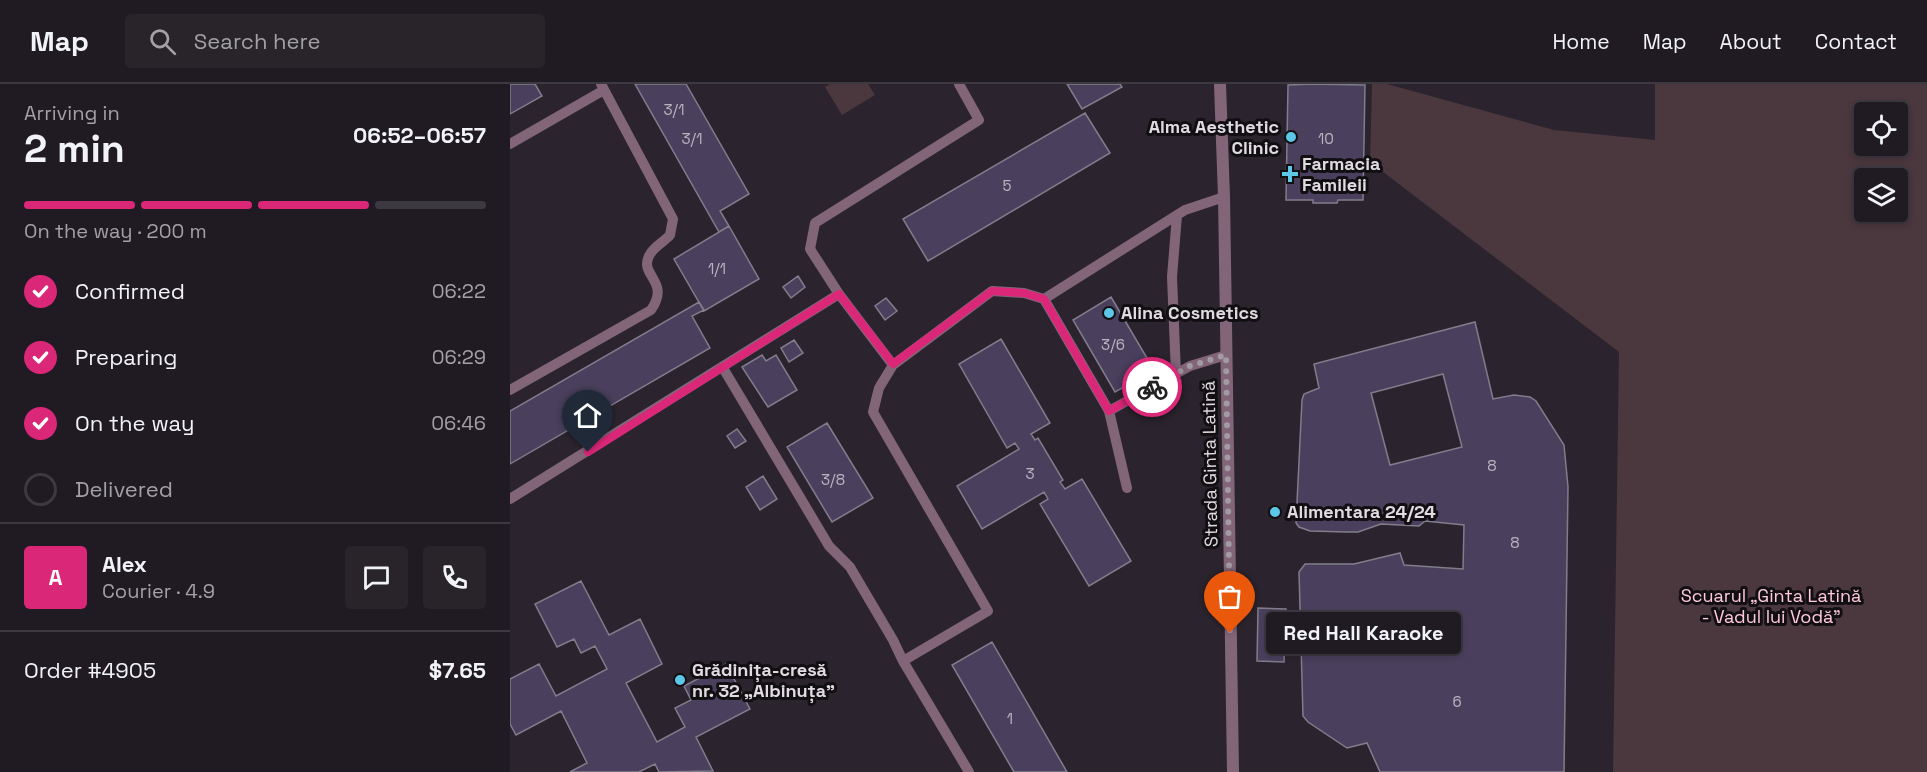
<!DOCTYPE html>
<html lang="en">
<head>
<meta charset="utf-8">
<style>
  body { margin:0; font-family:"Space Grotesk",sans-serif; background:#28242a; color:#f1f3f6; height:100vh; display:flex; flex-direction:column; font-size:22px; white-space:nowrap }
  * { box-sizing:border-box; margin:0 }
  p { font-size:20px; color:#a2a1a5 }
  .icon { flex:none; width:33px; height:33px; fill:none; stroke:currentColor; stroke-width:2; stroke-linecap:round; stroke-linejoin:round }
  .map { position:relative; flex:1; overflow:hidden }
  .sheet { display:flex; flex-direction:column; background:#201b22; width:510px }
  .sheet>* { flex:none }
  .buttons { position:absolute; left:1344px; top:18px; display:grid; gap:12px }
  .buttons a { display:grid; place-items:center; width:54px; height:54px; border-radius:6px; background:#201b22; box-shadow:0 3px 9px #0003,0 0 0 2px #3d3940; font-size:30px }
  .pin { position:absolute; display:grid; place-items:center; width:51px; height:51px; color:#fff; margin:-62px -26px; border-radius:50% 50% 50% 0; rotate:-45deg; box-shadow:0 0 6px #0007 }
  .pin .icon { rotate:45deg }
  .courier { position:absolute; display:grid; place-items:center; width:60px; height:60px; margin:-30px; border:4px solid #db2777; border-radius:50%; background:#fff; color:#222; box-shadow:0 2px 8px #0007 }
  .bubble { position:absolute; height:42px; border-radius:6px; background:#201b22; box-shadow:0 3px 9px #0003,0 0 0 2px #3d3940; font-size:20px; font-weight:700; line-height:42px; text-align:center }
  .head em { font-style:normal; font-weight:700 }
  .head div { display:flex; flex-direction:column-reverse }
  .head { display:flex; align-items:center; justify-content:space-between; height:102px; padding:0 24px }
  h1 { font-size:39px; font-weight:700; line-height:45px }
  .bar { display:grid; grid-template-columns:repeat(4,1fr); gap:9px 6px; align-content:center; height:72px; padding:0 24px }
  .bar i { height:8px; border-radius:4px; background:#3d3940 }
  .bar .selected { background:#db2777 }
  .bar p { grid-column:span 4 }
  .line { display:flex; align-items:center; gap:15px; padding:0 24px; border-top:2px solid #3d3940 }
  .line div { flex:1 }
  .round { display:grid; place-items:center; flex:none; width:63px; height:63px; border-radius:6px; background:#28242a }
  ol { padding:0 24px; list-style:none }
  li { display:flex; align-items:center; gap:18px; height:66px }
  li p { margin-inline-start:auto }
  li .icon { padding:6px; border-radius:50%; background:#db2777; color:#fff; stroke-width:4 }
  li:last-child { color:#a2a1a5 }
  li i { width:33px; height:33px; border:3px solid #3d3940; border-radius:50% }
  header { display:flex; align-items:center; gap:36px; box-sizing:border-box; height:84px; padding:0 30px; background:#201b22; border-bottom:2px solid #3d3940 }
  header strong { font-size:28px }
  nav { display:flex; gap:33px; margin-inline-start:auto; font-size:21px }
  .search { width:420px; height:54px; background:#28242a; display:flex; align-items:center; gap:15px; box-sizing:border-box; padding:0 21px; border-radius:6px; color:#a2a1a5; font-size:22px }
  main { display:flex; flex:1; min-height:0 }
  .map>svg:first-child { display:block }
</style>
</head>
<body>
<header>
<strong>Map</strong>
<div class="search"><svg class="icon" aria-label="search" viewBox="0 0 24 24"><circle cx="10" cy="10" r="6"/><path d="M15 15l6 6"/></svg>Search here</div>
<nav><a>Home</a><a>Map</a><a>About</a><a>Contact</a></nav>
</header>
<main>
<section class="sheet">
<div class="head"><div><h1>2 min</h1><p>Arriving in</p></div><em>06:52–06:57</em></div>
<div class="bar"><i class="selected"></i><i class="selected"></i><i class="selected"></i><i></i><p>On the way · 200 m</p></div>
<ol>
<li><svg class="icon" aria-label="check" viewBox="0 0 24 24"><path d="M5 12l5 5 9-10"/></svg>Confirmed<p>06:22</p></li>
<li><svg class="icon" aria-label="check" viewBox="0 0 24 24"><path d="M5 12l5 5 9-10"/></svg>Preparing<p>06:29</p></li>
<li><svg class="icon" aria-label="check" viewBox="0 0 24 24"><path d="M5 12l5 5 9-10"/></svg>On the way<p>06:46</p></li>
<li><i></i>Delivered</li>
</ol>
<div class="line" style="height:108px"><b class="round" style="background:#db2777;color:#fff">A</b><div><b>Alex</b><p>Courier · 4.9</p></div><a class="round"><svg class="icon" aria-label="chat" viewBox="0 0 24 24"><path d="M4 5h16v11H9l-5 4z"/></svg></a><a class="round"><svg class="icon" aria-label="phone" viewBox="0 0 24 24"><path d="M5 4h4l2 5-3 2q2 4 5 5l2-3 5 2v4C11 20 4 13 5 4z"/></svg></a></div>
<div class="line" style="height:78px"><div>Order #4905</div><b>$7.65</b></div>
</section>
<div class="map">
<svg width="1417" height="688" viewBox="0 0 1417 688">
  <rect width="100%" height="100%" fill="#2b242e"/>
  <!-- green -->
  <path fill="#4b373e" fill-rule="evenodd" d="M320,0H358L365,11L332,31L315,3Z
    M862,0H877L1044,46L1145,56V0H1417V688H1103L1109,268L860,78ZM1354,28H1388V62H1354ZM1354,94H1388V128H1354Z"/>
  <!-- building -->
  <path fill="#4a405e" stroke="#817d8b" stroke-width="1.5" fill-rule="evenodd" d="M0,0H25L32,12L0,30Z
    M125,0H176L239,110L210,127L219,142L209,148Z
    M557,0H610L612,3L572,25Z
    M802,0L855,1L853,116H828L827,119H803V116H776L778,1Z
    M575,29L600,69L418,177L393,135Z
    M219,142L249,195L194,227L164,175Z
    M288,192L295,203L281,214L273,203Z
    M601,213L644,286L605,308L563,236Z
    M376,214L387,227L375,236L365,222Z
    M189,218L194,226L182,232L200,264L0,380V327Z
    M965,238L983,315L1004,311L1020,313L1026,317L1054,361L1058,403L1054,688H870L857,659L837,664L798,638L793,632L789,488L795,480H844L890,469L894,481L953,485L954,441L915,437L909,442L871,440L848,448H837L800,447L789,443L786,439L792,316L794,310L809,304L804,280ZM933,290L952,363L880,381L861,309Z
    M491,255L540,339L521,350L525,356L528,354L553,396L550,398L555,405L572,395L621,477L579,502L530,420L538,415L534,408L472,445L447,402L509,365L505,359L497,364L449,280Z
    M284,256L293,269L279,278L271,264Z
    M252,271L256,277L266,271L287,306L258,323L232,283Z
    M317,339L363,414L322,438L277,363Z
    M227,345L236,357L225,364L217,352Z
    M253,392L267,415L250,426L236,403Z
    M71,497L99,551L130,535L152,580L116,599L147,658L175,643L165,624L181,616L174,602L216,580L240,625L186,653L203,687L149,688L145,680L129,688H60L77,679L51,627L6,651L0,640V595L29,580L46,612L97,585L85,562L71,569L64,555L47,563L25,520Z
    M748,524L776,525L774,578L747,577Z
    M482,558L557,688H504L442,581Z"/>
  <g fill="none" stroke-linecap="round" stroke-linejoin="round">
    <!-- service -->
    <path stroke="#83657a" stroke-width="10" d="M0,60L94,6
      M329,210L300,165L305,139L469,36L449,0
      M534,215L599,327L680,282L716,271
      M383,281L369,304L363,328L478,527L393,577L459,688
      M213,284L319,462L340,483L383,556L393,577
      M666,290L662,193L667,131
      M0,306L141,226C161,197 129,192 139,172C143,163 154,158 160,151L163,135L91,0
      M599,327L617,404
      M0,415L329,210L383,281L482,207L514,209L534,215L675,126L714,113"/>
    <!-- tertiary -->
    <path stroke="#83657a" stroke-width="12" d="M710,0L714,113L723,688"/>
  </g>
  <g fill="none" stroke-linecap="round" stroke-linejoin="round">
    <!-- done -->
    <path stroke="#a19ba2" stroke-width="6" stroke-dasharray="0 10.8" d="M642,303L680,282L716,271L720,549"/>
    <!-- route -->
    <path stroke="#db2777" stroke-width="8" d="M78,368L329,210L383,280L482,207L514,209L534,215L599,327L642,303"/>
  </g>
  <!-- markers -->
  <g fill="#5dc7e8" stroke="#120f13" stroke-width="2">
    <circle cx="781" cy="53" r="6"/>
    <path d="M777 81h6v6h6v6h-6v6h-6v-6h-6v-6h6z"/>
    <circle cx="599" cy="229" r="6"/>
    <circle cx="765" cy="428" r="6"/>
    <circle cx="170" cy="596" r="6"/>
  </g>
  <g text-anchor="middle" stroke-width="6" stroke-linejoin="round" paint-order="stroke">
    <!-- number labels -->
    <g font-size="15" fill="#bab4c0">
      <text x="164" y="31">3/1</text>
      <text x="182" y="60">3/1</text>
      <text x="816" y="60">10</text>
      <text x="497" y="107">5</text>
      <text x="207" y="190">1/1</text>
      <text x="603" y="266">3/6</text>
      <text x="982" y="387">8</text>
      <text x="520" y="395">3</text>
      <text x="323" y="401">3/8</text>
      <text x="1005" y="464">8</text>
      <text x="947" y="623">6</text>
      <text x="500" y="640">1</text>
    </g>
    <!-- poi labels -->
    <g font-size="18" font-weight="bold" fill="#e0dbe1" stroke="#120f13" text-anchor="start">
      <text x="769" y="49" text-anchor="end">Alma Aesthetic<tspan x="769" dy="21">Clinic</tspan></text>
      <text x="792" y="86">Farmacia<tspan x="792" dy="21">Famileii</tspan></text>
      <text x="611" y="235">Alina Cosmetics</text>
      <text x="777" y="434">Alimentara 24/24</text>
      <text x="182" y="592">Grădinița-cresă<tspan x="182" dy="21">nr. 32 „Albinuța”</tspan></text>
    </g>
    <!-- street labels -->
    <g font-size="18" fill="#e0dbe1" stroke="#120f13">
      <text transform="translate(700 380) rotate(-91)" y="6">Strada Ginta Latină</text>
    </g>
    <!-- park labels -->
    <g font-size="18" fill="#ffc9db" stroke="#120f13">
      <text x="1261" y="518">Scuarul „Ginta Latină<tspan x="1261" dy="21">- Vadul lui Vodă”</tspan></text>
    </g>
  </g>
</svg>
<div class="buttons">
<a><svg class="icon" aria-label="locate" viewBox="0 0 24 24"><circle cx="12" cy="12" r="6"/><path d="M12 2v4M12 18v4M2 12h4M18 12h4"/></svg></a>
<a><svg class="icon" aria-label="layers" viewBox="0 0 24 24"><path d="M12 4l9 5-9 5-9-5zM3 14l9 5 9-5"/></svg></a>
</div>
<div class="pin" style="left:720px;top:549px;background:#ea580c"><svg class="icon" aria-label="bag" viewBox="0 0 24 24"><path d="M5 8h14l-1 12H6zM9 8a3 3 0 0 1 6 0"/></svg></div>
<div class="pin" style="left:78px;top:368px;background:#1f2937"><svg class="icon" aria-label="home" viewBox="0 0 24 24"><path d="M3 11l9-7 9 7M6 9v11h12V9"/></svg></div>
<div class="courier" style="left:642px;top:303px"><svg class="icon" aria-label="bike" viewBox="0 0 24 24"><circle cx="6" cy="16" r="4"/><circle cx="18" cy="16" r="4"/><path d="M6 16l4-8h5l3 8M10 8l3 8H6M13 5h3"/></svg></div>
<div class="bubble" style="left:756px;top:528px;width:195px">Red Hall Karaoke</div>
</div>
</main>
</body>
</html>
